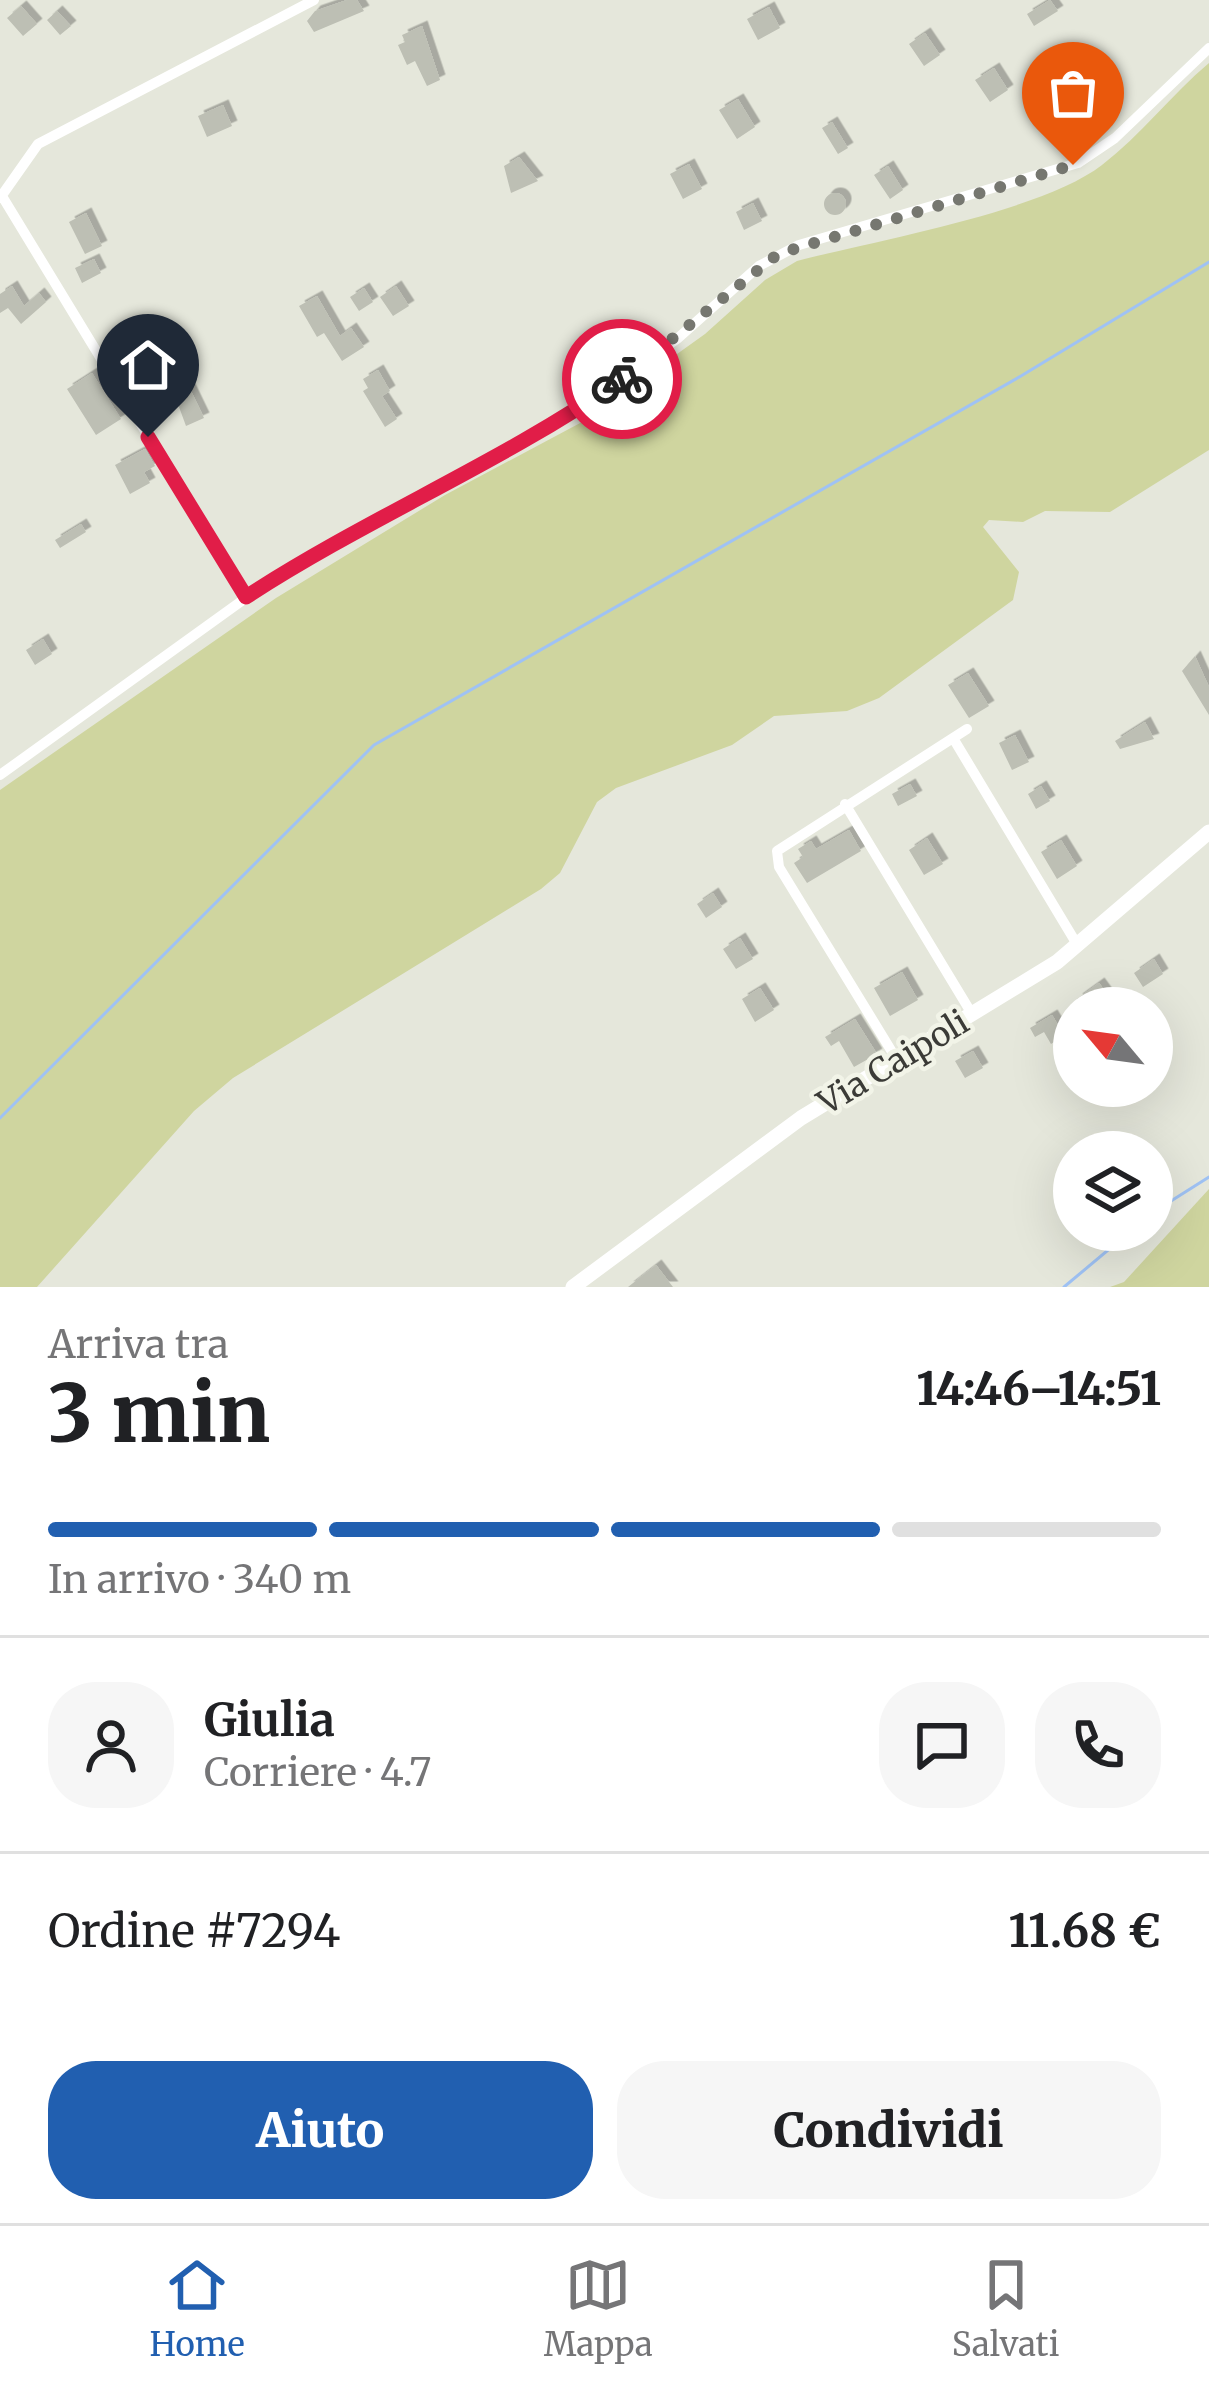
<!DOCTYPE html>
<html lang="it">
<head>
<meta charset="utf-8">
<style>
  body { margin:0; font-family:Merriweather,serif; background:#f6f6f6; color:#202124; height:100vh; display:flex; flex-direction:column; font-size:45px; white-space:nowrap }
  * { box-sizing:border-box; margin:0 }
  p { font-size:39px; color:#757577 }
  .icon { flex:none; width:66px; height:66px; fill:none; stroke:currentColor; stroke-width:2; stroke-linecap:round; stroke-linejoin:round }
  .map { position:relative; height:1287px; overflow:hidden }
  .panel { display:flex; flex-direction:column; background:#fff; flex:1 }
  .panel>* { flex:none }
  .needle { width:78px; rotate:299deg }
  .tools { position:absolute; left:1053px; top:987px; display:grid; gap:24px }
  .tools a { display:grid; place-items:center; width:120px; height:120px; border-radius:50%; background:#fff; box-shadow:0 12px 48px #0002; font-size:60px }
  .pin { position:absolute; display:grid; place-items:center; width:102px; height:102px; color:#fff; margin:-123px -51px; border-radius:50% 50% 50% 0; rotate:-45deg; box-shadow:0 0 12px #0007 }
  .pin .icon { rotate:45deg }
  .courier { position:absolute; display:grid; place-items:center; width:120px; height:120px; margin:-60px; border:9px solid #e11d48; border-radius:50%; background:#fff; color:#222; box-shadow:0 3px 15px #0007 }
  .head em { font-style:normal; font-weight:800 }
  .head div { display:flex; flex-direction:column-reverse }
  .head { display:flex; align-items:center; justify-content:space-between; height:204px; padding:0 48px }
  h1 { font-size:78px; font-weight:800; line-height:90px }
  .bar { display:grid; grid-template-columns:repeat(4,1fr); gap:18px 12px; align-content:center; height:144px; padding:0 48px }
  .bar i { height:15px; border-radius:9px; background:#e0e0e0 }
  .bar .active { background:#215fb0 }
  .bar p { grid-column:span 4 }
  .line { display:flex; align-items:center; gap:30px; padding:0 48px; border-top:3px solid #e0e0e0 }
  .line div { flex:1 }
  .round { display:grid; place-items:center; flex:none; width:126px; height:126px; border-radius:48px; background:#f6f6f6 }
  .button { display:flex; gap:24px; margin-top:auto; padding:24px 48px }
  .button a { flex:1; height:138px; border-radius:48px; background:#215fb0; color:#fff; font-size:48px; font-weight:800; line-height:138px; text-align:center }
  .button a+a { background:#f6f6f6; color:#202124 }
  .tab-bar { display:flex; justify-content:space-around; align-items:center; height:168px; border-top:3px solid #e0e0e0; background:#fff; font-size:33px; color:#757577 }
  .tab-bar a { display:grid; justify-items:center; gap:6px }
  .tab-bar .active { color:#215fb0 }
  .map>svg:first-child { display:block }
</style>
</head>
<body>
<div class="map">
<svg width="1209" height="1287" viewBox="0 0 1209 1287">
  <defs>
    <filter id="shadow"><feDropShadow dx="5.5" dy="-5.5" stdDeviation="0" flood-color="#0004"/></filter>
  </defs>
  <rect width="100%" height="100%" fill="#e5e7db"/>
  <!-- green -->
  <path fill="#cfd59f" d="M1209,63V450L1110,512L1045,511L1023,522L989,520L983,527L1019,572L1013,600L879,698L847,711L774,716L732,745L616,788L597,802L560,873L541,889L233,1078L194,1111L37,1287H0V790L276,598L445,495L582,422L705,334L765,280L797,261C877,240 1041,212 1102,165C1141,135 1171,95 1209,63Z
    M1209,1189V1287H1110L1124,1282Z"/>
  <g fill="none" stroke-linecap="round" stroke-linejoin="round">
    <!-- stream -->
    <path stroke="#9fc2f4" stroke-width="3" d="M0,1118L374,745L1021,376L1209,262
      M1152,1213L1209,1177
      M1064,1287L1132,1230"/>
  </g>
  <!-- building -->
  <path fill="#bdbfb4" filter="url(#shadow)" d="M347,0H357L364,11L314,32L307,21L315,11Z
    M1050,0L1058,11L1034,26L1027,14Z
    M21,6L37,24L23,36L7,18Z
    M769,7L780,28L758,40L747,19Z
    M57,11L71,26L60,35L47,20Z
    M422,26L440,80L427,86L415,61L407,65L398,45L405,42L402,35Z
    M925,33L940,55L924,66L909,44Z
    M994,68L1008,90L990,102L975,80Z
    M738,99L755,127L737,139L719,110Z
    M223,105L232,126L207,137L198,116Z
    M832,122L848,148L838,154L822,128Z
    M519,157L538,181L511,193L504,166Z
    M689,164L702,189L683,199L670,174Z
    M888,166L903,190L890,199L874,175Z
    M824 204a11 11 0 1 1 22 0a11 11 0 1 1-22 0Z
    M753,203L762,221L744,230L736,212Z
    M86,213L102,246L85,254L69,222Z
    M94,259L101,273L82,283L75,268Z
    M12,286L24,306L39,293L46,302L21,324L8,308L0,313V294Z
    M396,286L409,306L393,316L380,297Z
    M364,288L373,302L359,311L350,297Z
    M317,296L340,336L351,328L364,347L342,361L324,333L317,337L299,306Z
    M378,370L390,391L382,396L397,419L385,427L363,391L368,388L363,379Z
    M92,373L121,419L96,435L67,389Z
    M190,389L204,418L186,426L175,396Z
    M145,449L155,466L144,472L150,483L130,494L115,465Z
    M81,524L86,532L60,548L55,540Z
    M43,639L52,654L35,665L26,650Z
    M1195,656L1209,687V715L1182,671Z
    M968,673L989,706L969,718L948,685Z
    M1145,722L1154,739L1120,749L1115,741Z
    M1015,735L1029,762L1012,770L999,743Z
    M910,784L917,796L898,806L892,794Z
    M1041,786L1050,801L1036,809L1028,794Z
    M849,830L861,851L807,883L794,863L803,857L798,849L811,841L816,849Z
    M927,838L943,864L924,875L909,850Z
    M1061,840L1077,866L1057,879L1041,852Z
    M713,893L722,907L706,918L697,904Z
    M740,938L753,959L736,969L723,949Z
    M1154,959L1163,974L1143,987L1134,973Z
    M902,972L918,1000L890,1016L874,988Z
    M1099,983L1110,998L1104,1008H1083L1077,999Z
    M760,988L774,1010L755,1022L742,999Z
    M1052,1015L1064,1035L1051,1044L1044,1032L1035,1037L1030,1028Z
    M855,1019L877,1054L854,1067L839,1041L831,1046L825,1037Z
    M973,1051L983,1068L965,1078L955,1061Z
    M656,1265L673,1287H628Z"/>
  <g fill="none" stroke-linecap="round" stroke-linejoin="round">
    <!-- street -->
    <path stroke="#fff" stroke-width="10" d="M2,196L246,597
      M0,198L38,144L314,0
      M953,738L1078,946
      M0,775L261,587L574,412L677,339L759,266L799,245L1078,163L1115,138L1209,48
      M845,804L972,1014
      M897,1060L779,867L777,851L967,729"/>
    <!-- secondary -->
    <path stroke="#fff" stroke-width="15" d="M573,1287L801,1118L1057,962L1209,832"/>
  </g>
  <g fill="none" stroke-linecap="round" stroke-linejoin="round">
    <!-- done -->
    <path stroke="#767770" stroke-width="12" stroke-dasharray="0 21.6" d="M622,379L778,254L1073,165"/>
    <!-- route -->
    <path stroke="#e11d48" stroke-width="15" d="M148,437L246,597C367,518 503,462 622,379"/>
  </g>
  <g text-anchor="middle" stroke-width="9" stroke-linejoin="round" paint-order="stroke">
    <!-- street labels -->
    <g font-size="33" fill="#3b3b37" stroke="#f2f4e8">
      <text transform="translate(893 1062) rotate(-31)" y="12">Via Caipoli</text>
    </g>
  </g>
</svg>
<div class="tools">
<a><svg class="needle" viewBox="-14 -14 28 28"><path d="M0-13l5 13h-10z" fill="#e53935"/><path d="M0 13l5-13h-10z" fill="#757577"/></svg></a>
<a><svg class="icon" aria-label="layers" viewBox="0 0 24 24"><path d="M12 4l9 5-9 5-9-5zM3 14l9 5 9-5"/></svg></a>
</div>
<div class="pin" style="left:1073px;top:165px;background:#ea580c"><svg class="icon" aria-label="bag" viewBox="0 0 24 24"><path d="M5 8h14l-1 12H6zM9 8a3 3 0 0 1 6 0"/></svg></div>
<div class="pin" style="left:148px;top:437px;background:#1f2937"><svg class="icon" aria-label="home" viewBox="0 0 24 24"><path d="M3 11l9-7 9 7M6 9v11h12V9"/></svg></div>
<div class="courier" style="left:622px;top:379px"><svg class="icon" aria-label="bike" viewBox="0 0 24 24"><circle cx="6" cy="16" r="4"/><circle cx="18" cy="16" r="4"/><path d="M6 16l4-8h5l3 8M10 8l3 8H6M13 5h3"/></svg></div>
</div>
<section class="panel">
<div class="head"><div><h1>3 min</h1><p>Arriva tra</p></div><em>14:46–14:51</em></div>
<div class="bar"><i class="active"></i><i class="active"></i><i class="active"></i><i></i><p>In arrivo · 340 m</p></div>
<div class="line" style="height:216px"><a class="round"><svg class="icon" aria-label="person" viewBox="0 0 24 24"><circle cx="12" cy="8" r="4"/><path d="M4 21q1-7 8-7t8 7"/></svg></a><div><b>Giulia</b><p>Corriere · 4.7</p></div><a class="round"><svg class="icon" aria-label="chat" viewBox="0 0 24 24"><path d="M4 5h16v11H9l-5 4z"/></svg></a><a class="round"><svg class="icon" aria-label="phone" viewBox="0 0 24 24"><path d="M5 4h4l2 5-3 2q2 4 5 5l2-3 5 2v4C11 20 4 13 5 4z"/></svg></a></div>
<div class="line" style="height:156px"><div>Ordine #7294</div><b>11.68 €</b></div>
<div class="button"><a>Aiuto</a><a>Condividi</a></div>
</section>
<nav class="tab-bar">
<a class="active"><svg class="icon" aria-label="home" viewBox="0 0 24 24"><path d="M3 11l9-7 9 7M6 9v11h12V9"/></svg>Home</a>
<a><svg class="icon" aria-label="map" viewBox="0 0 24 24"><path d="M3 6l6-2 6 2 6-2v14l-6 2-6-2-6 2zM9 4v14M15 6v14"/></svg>Mappa</a>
<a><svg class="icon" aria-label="saved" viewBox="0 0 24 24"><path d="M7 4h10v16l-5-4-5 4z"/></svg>Salvati</a>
</nav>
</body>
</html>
